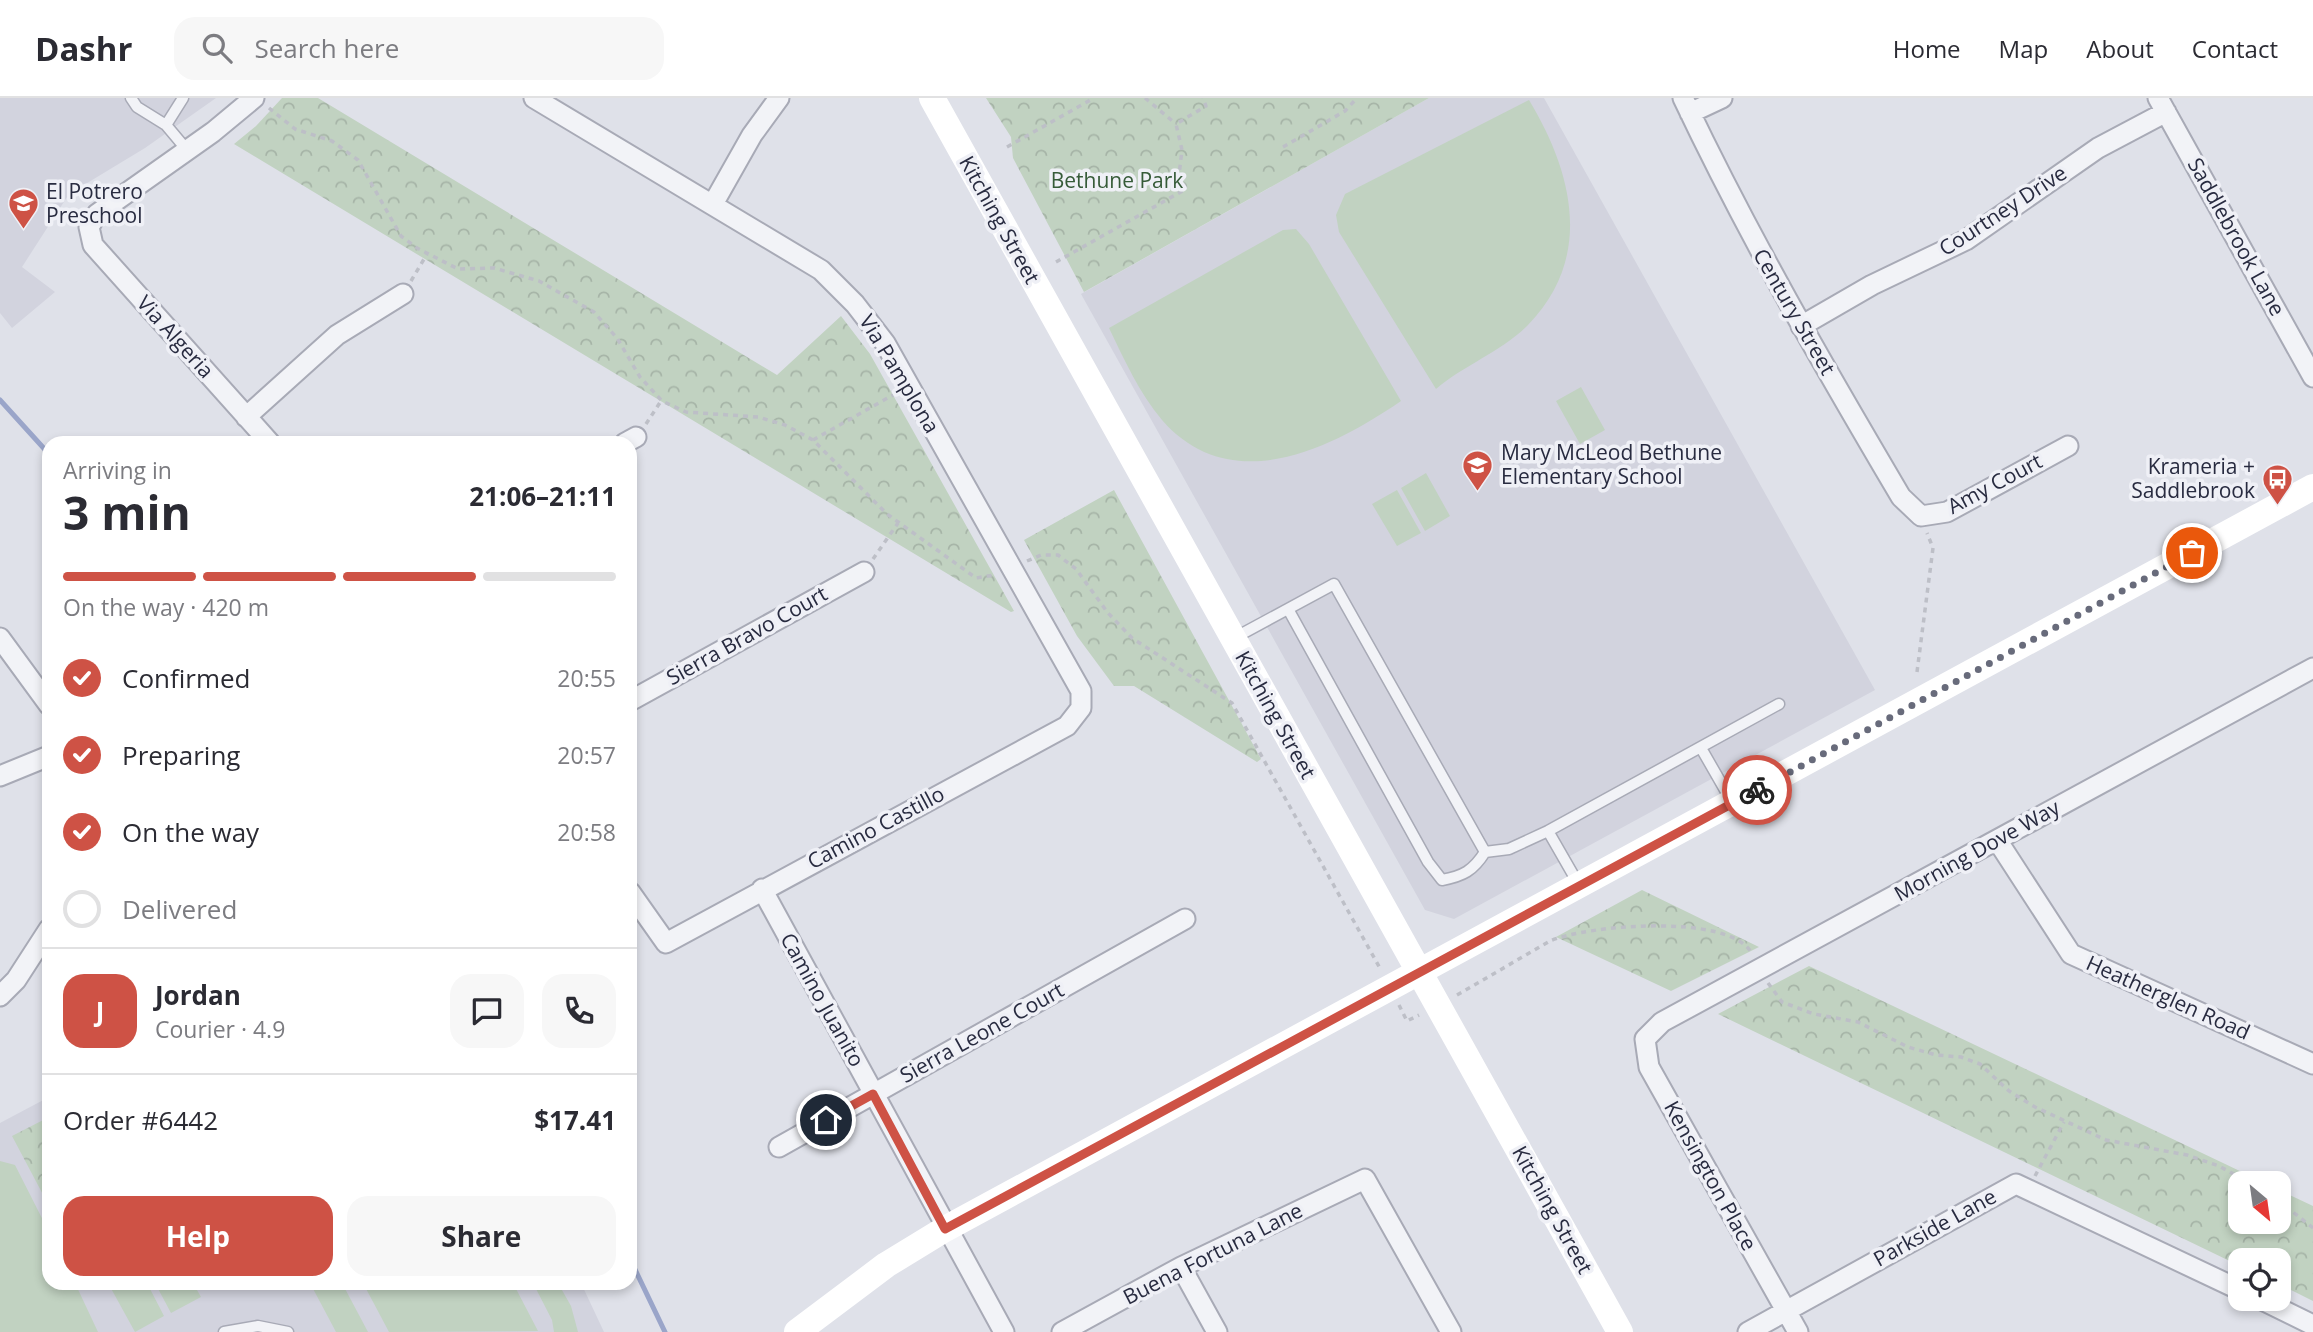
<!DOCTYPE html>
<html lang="en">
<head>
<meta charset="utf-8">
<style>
  body { margin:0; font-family:"Open Sans",sans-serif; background:#f7f7f7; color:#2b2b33; height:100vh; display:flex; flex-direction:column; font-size:26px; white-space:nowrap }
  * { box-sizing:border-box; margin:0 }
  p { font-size:23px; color:#7c7c81 }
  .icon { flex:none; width:38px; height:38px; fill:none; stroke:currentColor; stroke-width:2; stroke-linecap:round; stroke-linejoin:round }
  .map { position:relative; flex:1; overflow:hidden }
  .side { position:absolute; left:42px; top:338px; width:595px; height:854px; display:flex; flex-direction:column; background:#fff; border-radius:21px; box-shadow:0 4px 10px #0003 }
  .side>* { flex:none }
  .needle { width:46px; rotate:151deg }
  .fabs { position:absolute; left:2228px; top:1073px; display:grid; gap:14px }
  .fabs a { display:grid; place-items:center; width:63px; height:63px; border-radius:14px; background:#fff; box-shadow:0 4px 10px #0003; font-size:35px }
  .pin { position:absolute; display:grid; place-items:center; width:60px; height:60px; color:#fff; margin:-30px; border:4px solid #fff; border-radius:50%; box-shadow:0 2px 7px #0007 }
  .courier { position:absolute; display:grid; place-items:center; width:70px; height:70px; margin:-35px; border:5px solid #ce5245; border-radius:50%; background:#fff; color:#222; box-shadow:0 2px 9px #0007 }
  .overview em { font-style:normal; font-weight:700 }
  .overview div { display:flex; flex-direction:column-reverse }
  .overview { display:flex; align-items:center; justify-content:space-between; height:119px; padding:0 21px }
  h1 { font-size:46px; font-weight:700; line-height:52px }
  .bar { display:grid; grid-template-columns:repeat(4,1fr); gap:10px 7px; align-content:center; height:84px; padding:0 21px }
  .bar i { height:9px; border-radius:5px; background:#e1e1e2 }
  .bar .current { background:#ce5245 }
  .bar p { grid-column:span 4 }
  .line { display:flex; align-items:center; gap:18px; padding:0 21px; border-top:2px solid #e1e1e2 }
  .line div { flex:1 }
  .round { display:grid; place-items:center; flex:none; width:74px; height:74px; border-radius:21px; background:#f7f7f7 }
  ol { padding:0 21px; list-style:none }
  li { display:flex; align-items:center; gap:21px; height:77px }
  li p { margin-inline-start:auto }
  li .icon { padding:7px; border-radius:50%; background:#ce5245; color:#fff; stroke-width:4 }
  li:last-child { color:#7c7c81 }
  li i { width:38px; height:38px; border:4px solid #e1e1e2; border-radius:50% }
  .action { display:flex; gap:14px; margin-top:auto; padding:14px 21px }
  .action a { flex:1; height:80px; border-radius:21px; background:#ce5245; color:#fff; font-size:28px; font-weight:700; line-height:80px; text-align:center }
  .action a+a { background:#f7f7f7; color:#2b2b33 }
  header { display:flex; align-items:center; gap:42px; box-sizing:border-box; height:98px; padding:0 35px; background:#fff; border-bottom:2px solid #e1e1e2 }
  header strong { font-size:33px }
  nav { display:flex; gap:38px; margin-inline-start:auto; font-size:24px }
  .search { width:490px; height:63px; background:#f7f7f7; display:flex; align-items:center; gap:18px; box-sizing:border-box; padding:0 24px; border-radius:21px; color:#7c7c81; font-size:26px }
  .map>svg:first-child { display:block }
</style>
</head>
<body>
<header>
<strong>Dashr</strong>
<div class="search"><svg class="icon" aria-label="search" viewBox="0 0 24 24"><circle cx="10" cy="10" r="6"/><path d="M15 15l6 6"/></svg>Search here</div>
<nav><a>Home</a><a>Map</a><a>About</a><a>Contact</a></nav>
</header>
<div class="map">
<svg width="2313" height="1234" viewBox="0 0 2313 1234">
  <defs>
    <pattern id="park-crowns" width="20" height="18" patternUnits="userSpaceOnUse" patternTransform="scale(1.75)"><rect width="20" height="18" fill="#c1d2c1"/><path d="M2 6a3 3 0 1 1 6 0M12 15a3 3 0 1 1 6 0" fill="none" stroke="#a6b4a7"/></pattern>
  </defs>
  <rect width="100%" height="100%" fill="#dfe1e9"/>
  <!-- built -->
  <path fill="#d2d3de" d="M0,0H216L145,50L69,96L22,169L55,194L12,230L0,215Z
    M1429,0H1544L1875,592L1454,821L1425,812L1081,196Z
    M49,999V1185H581L604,1234H0V1025Z"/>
  <!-- park -->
  <path fill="url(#park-crowns)" d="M282,0H318L777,277L841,218L870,256L1014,513L1011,514L234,46L256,28Z
    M986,0H1429L1084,194L1013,60L1011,39Z
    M1114,392L1261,661L1257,664L1134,588H1114L1077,538L1024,442Z
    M1642,792L1759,849L1671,893L1556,839Z
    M1809,868L2265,1085H2240V1124H2278L2279,1092L2313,1108V1203L2279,1186L2278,1162H2240V1168L1718,916Z
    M49,1019V1108L12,1038Z"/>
  <!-- pitch -->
  <path fill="#c1d2c1" d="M1529,2C1573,75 1594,159 1528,227C1501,254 1464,267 1436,291L1339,134L1336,117L1345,96Z
    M1296,131L1309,146L1401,303C1331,351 1231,401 1162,322C1139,295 1124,261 1109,230L1283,132Z
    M1581,289L1605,332L1580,346L1556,303Z
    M1426,375L1450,418L1425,433L1401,390Z
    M1397,392L1421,435L1397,448L1372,406Z
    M0,1063L15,1067L49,1134V1185H75L98,1234H0Z
    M108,1185H147L164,1218L135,1234Z
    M155,1185H193L201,1199L171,1215Z
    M310,1185H342L368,1234H336Z
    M363,1185H513L538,1233L389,1234Z
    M533,1185H558L571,1208L578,1234H554L552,1222Z"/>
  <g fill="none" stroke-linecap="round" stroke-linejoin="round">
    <!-- stream -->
    <path stroke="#9aa5c9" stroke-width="5" d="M0,302L49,356
      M630,1161L665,1234"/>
    <defs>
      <path id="lane" d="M131,0L137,9L166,27L187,52
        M166,27L183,0
        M1288,511L1428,764L1442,782C1463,778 1473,773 1485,754
        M1236,539L1334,486L1485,754
        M1701,650L1732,704
        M1548,733L1579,787
        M1485,754L1509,751L1548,733L1779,606
        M224,1234L258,1228L288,1234"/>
      <path id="street" d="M254,0L213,34L97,116L89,129L93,147L270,345
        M534,0L821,172L855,206L885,245L1081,593V610L1067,628L666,845L630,794
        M1683,0C1749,139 1823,267 1901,399L1921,418L1947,414L2068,348
        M2158,0L2313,279
        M1690,15L1722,0
        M713,106L752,37L779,0
        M1801,228L1872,187L1966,142L2098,50L2166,14
        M246,319L337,237L403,196
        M625,345L636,339
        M0,540L49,607
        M630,603L864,474
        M0,678L49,658
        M1997,742L2071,856L2313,966
        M762,791L1004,1234
        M0,898L16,882L49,831
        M779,1049L1185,821
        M1181,1169L1217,1234
        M2258,1200L2313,1227
        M1062,1234L1181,1169L1365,1081L1451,1234
        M1748,1234L2016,1086L2240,1192
        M1798,1234L1649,969L1645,941L1662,924L2313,570"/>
    </defs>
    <!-- lane casing -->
    <use href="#lane" stroke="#a8aab6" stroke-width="13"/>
    <!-- street casing -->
    <use href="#street" stroke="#a8aab6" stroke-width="23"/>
    <!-- path -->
    <path stroke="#bdbfc7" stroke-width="3.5" stroke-dasharray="5 5" stroke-linecap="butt" d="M1145,0L1176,26
      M269,10L295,31L332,43L358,62L401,138L417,150L458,171L494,170L539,183L594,214L617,240L640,279L662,303L686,314L758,319L785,327L813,342L887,416L976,480L994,477
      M1007,49L1094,0
      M1283,49L1345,13L1357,0
      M1056,164L1186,91L1179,77L1182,52L1176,26L1206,8L1203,0
      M411,183L427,156
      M646,326L661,303
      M813,342L893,297
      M873,461L898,425
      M1027,463L1041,457H1058L1076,471L1108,515L1132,540L1232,605L1381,872
      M1917,574L1933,450L1927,435
      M1768,885L1782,904L1814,916L1858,924L1908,949L1936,957L1961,959L1980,966L2009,993L2035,1009L2106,1042L2187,1057L2219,1068L2250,1085
      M1457,897L1550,843C1587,827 1727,815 1751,854
      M1399,907L1407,923L1419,917
      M2035,1078L2064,1024
      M2278,1102L2313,1130"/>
    <!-- lane -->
    <use href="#lane" stroke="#f2f3f7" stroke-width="10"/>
    <!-- street -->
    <use href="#street" stroke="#f2f3f7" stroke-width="19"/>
    <!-- secondary -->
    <path stroke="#fff" stroke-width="26" d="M932,0L1620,1234
      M797,1234L886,1167L945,1131L2313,389"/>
  </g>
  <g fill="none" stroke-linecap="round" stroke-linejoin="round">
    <!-- done -->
    <path stroke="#686b7b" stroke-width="7" stroke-dasharray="0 12.6" d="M1757,692L2192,455"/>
    <!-- route -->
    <path stroke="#ce5245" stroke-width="9" d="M826,1022L873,996L945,1131L1757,692"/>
  </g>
  <!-- icons -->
  <defs>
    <symbol id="school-pin" viewBox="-11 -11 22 30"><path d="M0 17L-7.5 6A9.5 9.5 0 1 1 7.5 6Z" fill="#ce5245" stroke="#eff0f6"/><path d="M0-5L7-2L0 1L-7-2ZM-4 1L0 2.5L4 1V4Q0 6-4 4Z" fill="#fff"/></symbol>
    <symbol id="bus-pin" viewBox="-11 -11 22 30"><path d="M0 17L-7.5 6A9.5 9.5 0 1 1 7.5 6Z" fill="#ce5245" stroke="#eff0f6"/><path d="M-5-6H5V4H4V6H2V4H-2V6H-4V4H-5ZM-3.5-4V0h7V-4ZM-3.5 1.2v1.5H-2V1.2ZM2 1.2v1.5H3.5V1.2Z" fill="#fff"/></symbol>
  </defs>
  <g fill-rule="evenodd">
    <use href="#school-pin" x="6" y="88" width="35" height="47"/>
    <use href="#school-pin" x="1460" y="350" width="35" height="47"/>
    <use href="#bus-pin" x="2260" y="364" width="35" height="47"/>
  </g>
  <g text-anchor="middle" stroke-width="7" stroke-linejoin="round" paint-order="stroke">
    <!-- park labels -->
    <g font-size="21" fill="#365b38" stroke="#eff0f6">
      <text x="1117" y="90">Bethune Park</text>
    </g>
    <!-- poi labels -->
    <g font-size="21" fill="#282b40" stroke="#eff0f6" text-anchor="start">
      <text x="46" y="101">El Potrero<tspan x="46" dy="24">Preschool</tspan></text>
      <text x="1501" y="362">Mary McLeod Bethune<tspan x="1501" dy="24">Elementary School</tspan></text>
      <text x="2255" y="376" text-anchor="end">Krameria +<tspan x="2255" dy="24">Saddlebrook</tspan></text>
    </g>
    <!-- street labels -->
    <g font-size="21" fill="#282b40" stroke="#eff0f6">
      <text transform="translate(2003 113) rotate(-33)" y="7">Courtney Drive</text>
      <text transform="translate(999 122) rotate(61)" y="7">Kitching Street</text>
      <text transform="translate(2236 139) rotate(61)" y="7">Saddlebrook Lane</text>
      <text transform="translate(1794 214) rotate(60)" y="7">Century Street</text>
      <text transform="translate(175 239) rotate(48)" y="7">Via Algeria</text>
      <text transform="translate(899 276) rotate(59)" y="7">Via Pamplona</text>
      <text transform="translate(1995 386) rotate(-28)" y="7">Amy Court</text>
      <text transform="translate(747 538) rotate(-29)" y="7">Sierra Bravo Court</text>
      <text transform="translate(1275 617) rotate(61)" y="7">Kitching Street</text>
      <text transform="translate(876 730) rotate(-28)" y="7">Camino Castillo</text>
      <text transform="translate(1977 753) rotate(-29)" y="7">Morning Dove Way</text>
      <text transform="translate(2168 900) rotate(24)" y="7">Heatherglen Road</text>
      <text transform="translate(822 902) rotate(61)" y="7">Camino Juanito</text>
      <text transform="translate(982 935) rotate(-29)" y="7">Sierra Leone Court</text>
      <text transform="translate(1710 1078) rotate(61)" y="7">Kensington Place</text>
      <text transform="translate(1552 1112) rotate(61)" y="7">Kitching Street</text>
      <text transform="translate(1935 1130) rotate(-29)" y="7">Parkside Lane</text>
      <text transform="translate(1213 1156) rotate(-27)" y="7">Buena Fortuna Lane</text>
    </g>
  </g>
</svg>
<div class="fabs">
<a><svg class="needle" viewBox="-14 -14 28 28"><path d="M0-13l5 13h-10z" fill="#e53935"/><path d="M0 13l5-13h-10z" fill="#7c7c81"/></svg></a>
<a><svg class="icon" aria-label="locate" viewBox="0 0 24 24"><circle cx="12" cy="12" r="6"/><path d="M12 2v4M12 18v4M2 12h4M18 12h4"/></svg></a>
</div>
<div class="pin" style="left:2192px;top:455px;background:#ea580c"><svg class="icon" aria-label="bag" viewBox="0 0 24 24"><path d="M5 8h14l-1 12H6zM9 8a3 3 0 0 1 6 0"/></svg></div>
<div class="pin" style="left:826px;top:1022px;background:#1f2937"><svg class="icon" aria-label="home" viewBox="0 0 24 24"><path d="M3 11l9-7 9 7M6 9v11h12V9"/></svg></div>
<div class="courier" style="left:1757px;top:692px"><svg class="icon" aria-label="bike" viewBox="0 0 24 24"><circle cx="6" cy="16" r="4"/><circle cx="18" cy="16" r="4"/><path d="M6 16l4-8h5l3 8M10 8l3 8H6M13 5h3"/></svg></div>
<section class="side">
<div class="overview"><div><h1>3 min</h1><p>Arriving in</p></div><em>21:06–21:11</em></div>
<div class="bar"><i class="current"></i><i class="current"></i><i class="current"></i><i></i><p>On the way · 420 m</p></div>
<ol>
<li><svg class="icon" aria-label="check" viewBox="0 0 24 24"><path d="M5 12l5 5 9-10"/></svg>Confirmed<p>20:55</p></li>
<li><svg class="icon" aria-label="check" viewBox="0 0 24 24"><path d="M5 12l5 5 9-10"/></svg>Preparing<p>20:57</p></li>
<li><svg class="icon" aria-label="check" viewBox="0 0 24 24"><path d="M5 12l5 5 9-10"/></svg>On the way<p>20:58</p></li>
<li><i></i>Delivered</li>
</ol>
<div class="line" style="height:126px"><b class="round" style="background:#ce5245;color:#fff">J</b><div><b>Jordan</b><p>Courier · 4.9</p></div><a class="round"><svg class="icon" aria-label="chat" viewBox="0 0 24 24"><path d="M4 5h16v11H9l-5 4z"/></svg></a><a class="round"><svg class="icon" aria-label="phone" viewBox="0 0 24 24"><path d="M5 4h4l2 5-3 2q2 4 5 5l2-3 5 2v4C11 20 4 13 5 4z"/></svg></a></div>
<div class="line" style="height:91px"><div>Order #6442</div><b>$17.41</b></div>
<div class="action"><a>Help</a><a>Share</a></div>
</section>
</div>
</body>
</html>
